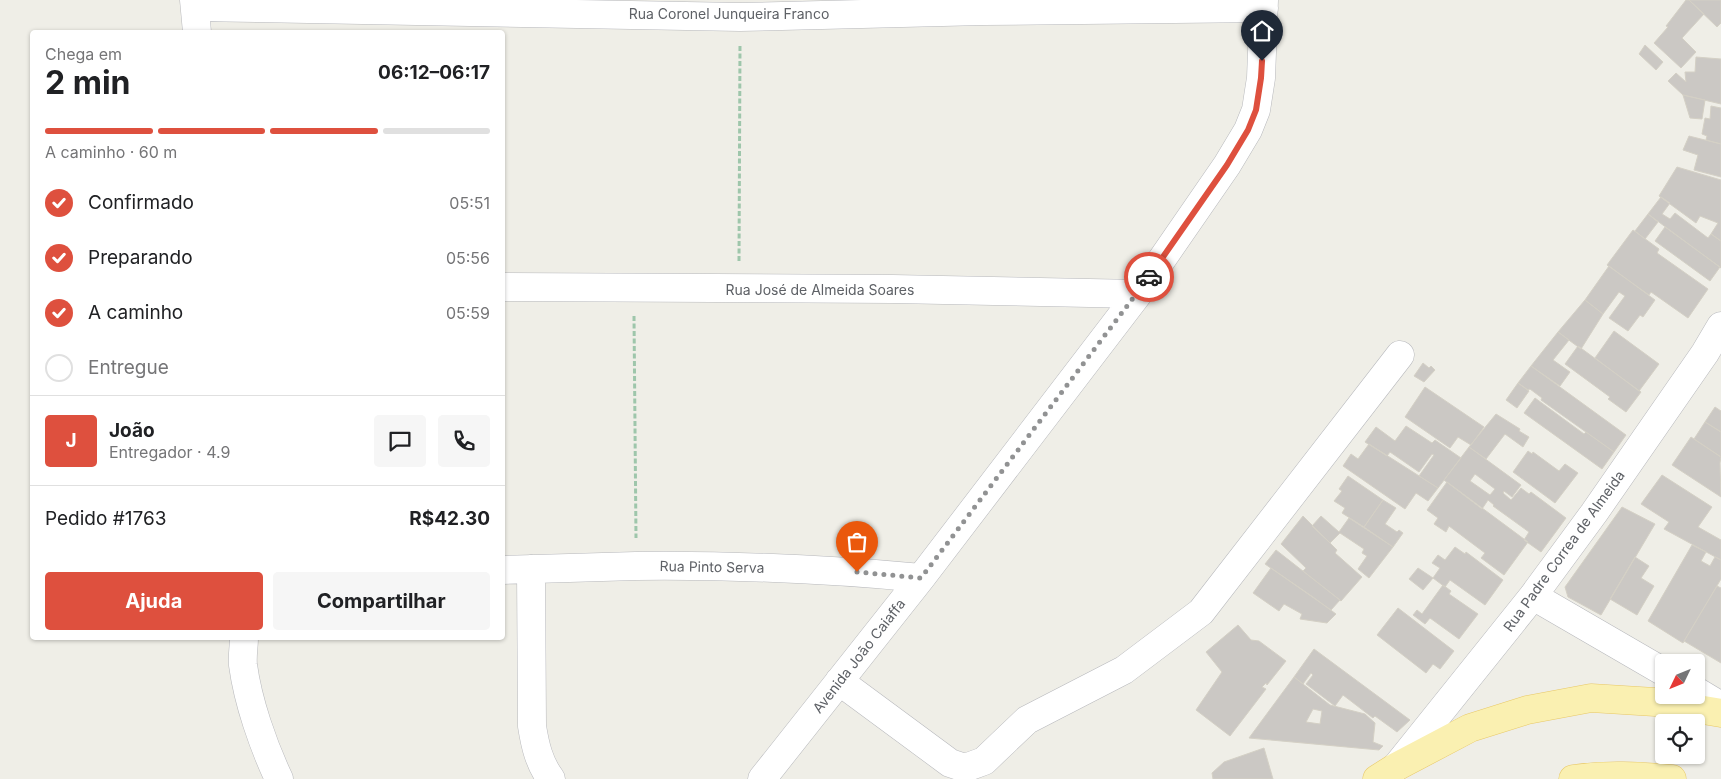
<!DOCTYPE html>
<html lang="pt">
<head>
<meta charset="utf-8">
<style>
  body { margin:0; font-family:Inter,sans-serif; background:#f6f6f6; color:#202124; height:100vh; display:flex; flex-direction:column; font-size:19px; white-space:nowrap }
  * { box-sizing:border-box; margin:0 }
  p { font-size:16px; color:#757577 }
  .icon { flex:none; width:28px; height:28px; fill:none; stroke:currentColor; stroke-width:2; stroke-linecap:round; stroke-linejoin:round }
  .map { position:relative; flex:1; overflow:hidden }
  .details { position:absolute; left:30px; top:30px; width:475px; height:610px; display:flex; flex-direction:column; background:#fff; border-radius:5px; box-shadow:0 1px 4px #0004 }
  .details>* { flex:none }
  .needle { width:32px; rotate:227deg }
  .fabs { position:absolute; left:1655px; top:654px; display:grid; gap:10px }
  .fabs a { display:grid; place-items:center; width:50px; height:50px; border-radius:5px; background:#fff; box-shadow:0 1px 4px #0004; font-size:25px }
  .pin { position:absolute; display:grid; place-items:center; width:42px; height:42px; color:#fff; margin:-51px -21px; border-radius:50% 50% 50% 0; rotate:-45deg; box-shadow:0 0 5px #0007 }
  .pin .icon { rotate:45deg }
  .courier { position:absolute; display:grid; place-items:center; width:50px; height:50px; margin:-25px; border:4px solid #de503e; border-radius:50%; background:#fff; color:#222; box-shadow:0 1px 6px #0007 }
  .summary em { font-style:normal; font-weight:700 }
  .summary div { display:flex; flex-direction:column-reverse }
  .summary { display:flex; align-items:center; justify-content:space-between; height:85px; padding:0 15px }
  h1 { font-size:32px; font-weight:700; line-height:38px }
  .bar { display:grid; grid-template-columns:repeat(4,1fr); gap:8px 5px; align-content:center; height:60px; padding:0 15px }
  .bar i { height:6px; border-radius:4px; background:#e0e0e0 }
  .bar .on { background:#de503e }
  .bar p { grid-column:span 4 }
  .line { display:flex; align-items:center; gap:12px; padding:0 15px; border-top:1px solid #e0e0e0 }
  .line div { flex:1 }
  .round { display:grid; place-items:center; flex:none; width:52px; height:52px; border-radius:5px; background:#f6f6f6 }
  ol { padding:0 15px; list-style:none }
  li { display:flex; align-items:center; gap:15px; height:55px }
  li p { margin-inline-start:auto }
  li .icon { padding:5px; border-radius:50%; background:#de503e; color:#fff; stroke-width:4 }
  li:last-child { color:#757577 }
  li i { width:28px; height:28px; border:2px solid #e0e0e0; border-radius:50% }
  .action { display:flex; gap:10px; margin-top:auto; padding:10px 15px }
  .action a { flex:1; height:58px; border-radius:5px; background:#de503e; color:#fff; font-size:20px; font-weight:700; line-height:58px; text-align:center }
  .action a+a { background:#f6f6f6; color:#202124 }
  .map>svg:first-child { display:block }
</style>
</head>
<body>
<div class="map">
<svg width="1721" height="779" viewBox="0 0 1721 779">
  <rect width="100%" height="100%" fill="#efeee7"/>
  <!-- building -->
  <path fill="#cbc8c4" stroke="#d4d0c5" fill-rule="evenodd" d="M1686,0H1689L1704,14L1682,38L1696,52L1681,68L1654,43L1668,27L1666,26Z
    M1689,0H1721V23L1717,27Z
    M1645,45L1663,62L1656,70L1639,54Z
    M1696,57L1721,59V104L1683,95L1668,81L1676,73L1686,82L1685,72H1695Z
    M1683,95L1705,100L1702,119L1690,118Z
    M1711,106L1721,108V144L1706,140L1707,136L1702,134L1705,118L1710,119Z
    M1689,136L1721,144V177L1694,170L1698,155L1683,150Z
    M1677,167L1721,180V241L1711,234L1718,223L1700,216L1696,223L1659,196Z
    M1661,197L1670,203L1662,214L1670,219L1675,213L1708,238L1711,234L1721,241V268L1648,214Z
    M1648,214L1658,222L1645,239L1635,231Z
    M1665,227L1720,267L1710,281L1655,241Z
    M1633,230L1659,249L1657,253L1708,289L1688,318L1651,292L1649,295L1607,265Z
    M1609,266L1655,300L1643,317L1640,315L1628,331L1609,318L1625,296L1619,292L1603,314L1585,300Z
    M1585,300L1603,314L1581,349L1558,332Z
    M1614,331L1659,364L1639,391L1595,358Z
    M1558,332L1569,340L1553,360L1570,372L1560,386L1531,366Z
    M1578,346L1641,392L1626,412L1608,399L1610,397L1565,364Z
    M1423,363L1429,368L1431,366L1435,370L1424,382L1414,376Z
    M1531,366L1626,435L1614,452L1541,400L1542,398L1530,389L1528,390L1518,383Z
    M1518,383L1529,391L1517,408L1506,400Z
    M1425,387L1484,427L1471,445L1458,437L1450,448L1405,417Z
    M1535,398L1584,434L1586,432L1614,452L1602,469L1524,413Z
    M1715,407L1721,411V432L1705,422Z
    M1496,414L1520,429L1519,431L1529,437L1523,447L1505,434L1486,459L1469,447Z
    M1705,422L1721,432V457L1694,439Z
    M1406,426L1432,443L1435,440L1461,458L1438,488L1419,476L1434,455L1432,454L1419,472L1390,452L1387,456L1365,442L1376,427L1395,441Z
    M1691,437L1721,457L1720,463L1721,497L1672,465Z
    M1369,444L1438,488L1428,501L1416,493L1405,509L1343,466L1351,454L1358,459Z
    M1469,447L1521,485L1512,497L1504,491L1503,493L1511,500L1521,488L1529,494L1531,492L1566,518L1541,552L1524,540L1529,532L1493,506L1494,505L1488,500L1482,509L1444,480ZM1475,474L1495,489L1490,495L1470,481Z
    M1528,451L1532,454L1533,452L1559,471L1565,464L1578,473L1555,503L1513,472Z
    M1662,475L1712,507L1698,527L1721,540V560L1664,529L1669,522L1641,504Z
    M1348,476L1383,500L1364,527L1342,513L1345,508L1334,501L1342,491L1339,489Z
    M1447,482L1528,542L1504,575L1481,558L1485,553L1449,526L1446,532L1434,524L1438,518L1427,510Z
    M1383,500L1396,508L1385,524L1397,532L1399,530L1403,533L1393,547L1364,527Z
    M1622,507L1655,524L1601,615L1568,597L1565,587Z
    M1303,516L1337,550L1335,553L1362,577L1341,601L1303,571L1306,568L1281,544Z
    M1321,516L1339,532L1349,518L1393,547L1369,578L1358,569L1367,556L1362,553L1364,549L1340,533L1330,543L1312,526Z
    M1692,545L1706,552L1701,561L1710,566L1715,557L1721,560V579L1683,643L1648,621Z
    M1455,547L1465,554L1466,552L1503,580L1485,605L1450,580L1445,587L1433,578L1440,568L1432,563L1438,555L1445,560Z
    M1276,550L1340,600L1331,610L1265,564Z
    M1635,557L1649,566L1641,578L1654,586L1637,615L1610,599Z
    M1271,568L1313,597L1336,614L1327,623L1300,619L1302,614L1284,604L1279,611L1253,593Z
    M1418,568L1433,578L1423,590L1409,579Z
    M1443,585L1451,591L1449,594L1478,614L1459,639L1430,618L1425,624L1413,615L1417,610L1422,614Z
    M1717,586L1721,588V663L1684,641Z
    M1398,608L1454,651L1440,669L1433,664L1426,673L1377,635Z
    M1238,625L1251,640L1259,641L1286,661L1267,685L1266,683L1262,687L1266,689L1230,736L1196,710L1222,672L1206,652Z
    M1314,649L1410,720L1397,732L1375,716L1373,718L1343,695L1335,706L1306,684L1313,675L1311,673L1303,684L1294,677Z
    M1294,677L1330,705L1365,714L1375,723L1373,742L1383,746L1379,750L1249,738ZM1313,709L1322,711L1320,724L1306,722Z
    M1264,748L1273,779H1213L1212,773L1224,762Z"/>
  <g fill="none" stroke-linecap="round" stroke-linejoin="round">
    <defs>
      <path id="street" d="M194,0L197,32
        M195,7L740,17L983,11L1264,8
        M502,287L893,289L1138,294
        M531,569L532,726C535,745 539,763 551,779
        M502,570C547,569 591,567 636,566C731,565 826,569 921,578
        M1533,596L1664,672
        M244,638C244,646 242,656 243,665C248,702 263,745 279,779
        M839,681L950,763L965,768L984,761L1027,720L1124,670L1201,612L1400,355
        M1696,691L1721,706
        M1396,767L1533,596L1594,513L1705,353L1721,326
        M762,779L921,578L1138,294L1227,165L1248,130L1256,110L1261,78L1264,0"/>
      <path id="primary" d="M1377,779L1396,767L1470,728L1527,710L1591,698L1655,702L1721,713
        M1573,779C1607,774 1639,776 1672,779"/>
    </defs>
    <!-- street casing -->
    <use href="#street" stroke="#b7b8bc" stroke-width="29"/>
    <!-- primary casing -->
    <use href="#primary" stroke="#e8c867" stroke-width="29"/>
    <!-- path -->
    <path stroke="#9ec6ab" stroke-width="3" stroke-dasharray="5 2.5" stroke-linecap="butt" d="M739,261L740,45
      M634,316L636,538"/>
    <!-- street -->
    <use href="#street" stroke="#fff" stroke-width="28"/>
    <!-- primary -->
    <use href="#primary" stroke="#faf0b1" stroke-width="28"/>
  </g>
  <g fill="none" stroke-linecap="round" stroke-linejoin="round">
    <!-- done -->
    <path stroke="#919293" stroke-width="5" stroke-dasharray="0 9" d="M857,572L921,578L1149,277"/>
    <!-- route -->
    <path stroke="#de503e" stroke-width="6" d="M1149,277L1227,165L1248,130L1256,110L1261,78L1262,61"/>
  </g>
  <g text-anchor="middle" stroke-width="4" stroke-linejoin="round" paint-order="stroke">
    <!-- street labels -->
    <g font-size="14" fill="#5e6166" stroke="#fff">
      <text x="729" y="19">Rua Coronel Junqueira Franco</text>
      <text x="820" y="295">Rua José de Almeida Soares</text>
      <text transform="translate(1564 551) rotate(-54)" y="5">Rua Padre Correa de Almeida</text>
      <text transform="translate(712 567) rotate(1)" y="5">Rua Pinto Serva</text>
      <text transform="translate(859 656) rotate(-52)" y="5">Avenida João Caiaffa</text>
    </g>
  </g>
</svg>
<div class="fabs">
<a><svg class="needle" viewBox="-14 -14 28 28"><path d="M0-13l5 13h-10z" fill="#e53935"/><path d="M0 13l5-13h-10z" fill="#757577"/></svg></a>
<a><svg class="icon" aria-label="locate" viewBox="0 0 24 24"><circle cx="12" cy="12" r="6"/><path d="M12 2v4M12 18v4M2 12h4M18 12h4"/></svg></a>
</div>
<div class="pin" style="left:857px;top:572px;background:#ea580c"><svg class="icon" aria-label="bag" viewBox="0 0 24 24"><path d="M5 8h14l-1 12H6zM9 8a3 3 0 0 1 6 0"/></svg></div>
<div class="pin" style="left:1262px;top:61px;background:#1f2937"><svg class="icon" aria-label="home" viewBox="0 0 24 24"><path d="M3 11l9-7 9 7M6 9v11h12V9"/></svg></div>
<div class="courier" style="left:1149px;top:277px"><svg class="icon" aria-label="car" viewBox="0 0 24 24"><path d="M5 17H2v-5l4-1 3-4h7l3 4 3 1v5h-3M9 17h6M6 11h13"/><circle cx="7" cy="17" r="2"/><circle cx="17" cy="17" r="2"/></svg></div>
<section class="details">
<div class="summary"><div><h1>2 min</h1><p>Chega em</p></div><em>06:12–06:17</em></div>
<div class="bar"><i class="on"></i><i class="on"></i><i class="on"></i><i></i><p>A caminho · 60 m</p></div>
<ol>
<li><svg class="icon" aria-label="check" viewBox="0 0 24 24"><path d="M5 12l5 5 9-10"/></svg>Confirmado<p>05:51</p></li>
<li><svg class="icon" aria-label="check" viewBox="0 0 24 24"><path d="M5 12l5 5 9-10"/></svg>Preparando<p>05:56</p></li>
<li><svg class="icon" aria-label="check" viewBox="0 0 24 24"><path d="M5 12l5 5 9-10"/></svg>A caminho<p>05:59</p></li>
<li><i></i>Entregue</li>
</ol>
<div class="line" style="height:90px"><b class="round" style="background:#de503e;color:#fff">J</b><div><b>João</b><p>Entregador · 4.9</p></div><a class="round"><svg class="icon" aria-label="chat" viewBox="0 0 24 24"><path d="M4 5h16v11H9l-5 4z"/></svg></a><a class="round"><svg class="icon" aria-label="phone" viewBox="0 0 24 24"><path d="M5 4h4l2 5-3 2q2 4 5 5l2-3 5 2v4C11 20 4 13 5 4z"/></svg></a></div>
<div class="line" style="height:65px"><div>Pedido #1763</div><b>R$42.30</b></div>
<div class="action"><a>Ajuda</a><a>Compartilhar</a></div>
</section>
</div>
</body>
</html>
